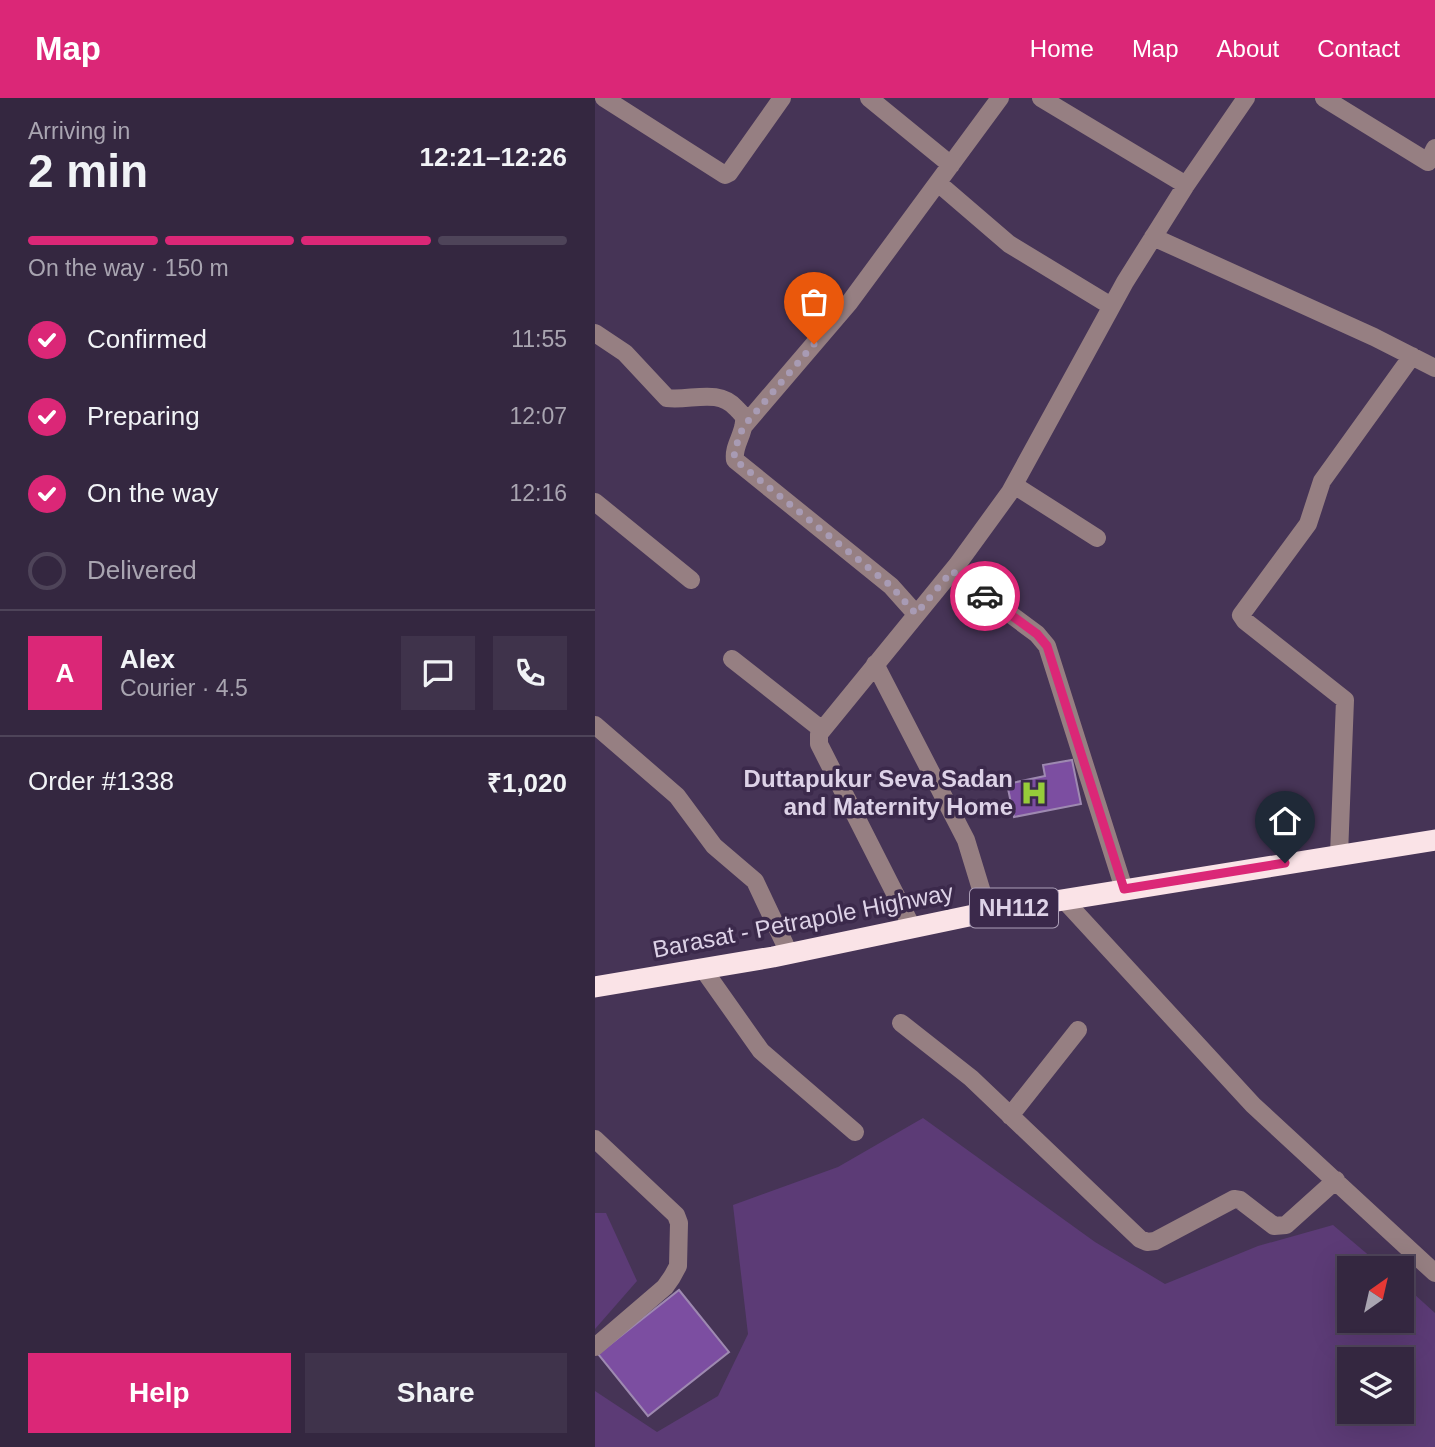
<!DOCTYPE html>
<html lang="en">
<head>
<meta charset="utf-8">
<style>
  body { margin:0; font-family:Helvetica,sans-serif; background:#3f334b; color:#f1f3f6; height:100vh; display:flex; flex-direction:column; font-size:26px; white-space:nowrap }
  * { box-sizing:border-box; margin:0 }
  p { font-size:23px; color:#a9a5b1 }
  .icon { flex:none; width:38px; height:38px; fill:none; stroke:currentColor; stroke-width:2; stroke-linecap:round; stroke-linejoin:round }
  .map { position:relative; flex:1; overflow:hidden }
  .side { display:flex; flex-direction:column; background:#342740; width:595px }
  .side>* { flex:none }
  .needle { width:46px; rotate:34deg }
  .fabs { position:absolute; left:742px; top:1158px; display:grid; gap:14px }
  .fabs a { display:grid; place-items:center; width:77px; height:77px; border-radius:0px; background:#342740; box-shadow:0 7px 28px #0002,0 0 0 2px #4e4459; font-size:35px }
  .pin { position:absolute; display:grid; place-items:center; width:60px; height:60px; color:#fff; margin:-72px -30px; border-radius:50% 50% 50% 0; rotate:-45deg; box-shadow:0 0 7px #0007 }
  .pin .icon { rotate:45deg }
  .courier { position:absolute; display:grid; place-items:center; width:70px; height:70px; margin:-35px; border:5px solid #db2777; border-radius:50%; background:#fff; color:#222; box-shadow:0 2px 9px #0007 }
  .head em { font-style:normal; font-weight:700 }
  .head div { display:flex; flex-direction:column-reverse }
  .head { display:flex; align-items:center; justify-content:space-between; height:119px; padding:0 28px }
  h1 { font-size:46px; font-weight:700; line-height:52px }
  .bar { display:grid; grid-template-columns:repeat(4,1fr); gap:10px 7px; align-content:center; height:84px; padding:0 28px }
  .bar i { height:9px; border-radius:5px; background:#4e4459 }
  .bar .current { background:#db2777 }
  .bar p { grid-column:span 4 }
  .line { display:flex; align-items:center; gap:18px; padding:0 28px; border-top:2px solid #4e4459 }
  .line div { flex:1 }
  .round { display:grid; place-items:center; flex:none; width:74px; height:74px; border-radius:0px; background:#3f334b }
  ol { padding:0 28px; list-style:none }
  li { display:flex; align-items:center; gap:21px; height:77px }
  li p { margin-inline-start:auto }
  li .icon { padding:7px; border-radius:50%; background:#db2777; color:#fff; stroke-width:4 }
  li:last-child { color:#a9a5b1 }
  li i { width:38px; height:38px; border:4px solid #4e4459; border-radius:50% }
  .cta { display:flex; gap:14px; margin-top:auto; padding:14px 28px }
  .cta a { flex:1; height:80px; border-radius:0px; background:#db2777; color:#fff; font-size:28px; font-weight:700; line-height:80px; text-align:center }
  .cta a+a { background:#3f334b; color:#f1f3f6 }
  header { display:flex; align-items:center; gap:42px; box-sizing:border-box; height:98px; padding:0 35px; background:#db2777; color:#fff }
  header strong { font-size:33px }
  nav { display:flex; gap:38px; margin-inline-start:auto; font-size:24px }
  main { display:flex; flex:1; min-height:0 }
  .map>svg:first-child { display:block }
</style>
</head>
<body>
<header>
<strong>Map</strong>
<nav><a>Home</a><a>Map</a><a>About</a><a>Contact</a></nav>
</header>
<main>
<section class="side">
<div class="head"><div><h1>2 min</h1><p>Arriving in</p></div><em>12:21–12:26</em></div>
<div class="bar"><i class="current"></i><i class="current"></i><i class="current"></i><i></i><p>On the way · 150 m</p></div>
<ol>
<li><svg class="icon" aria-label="check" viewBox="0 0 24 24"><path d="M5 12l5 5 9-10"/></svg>Confirmed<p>11:55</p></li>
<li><svg class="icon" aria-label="check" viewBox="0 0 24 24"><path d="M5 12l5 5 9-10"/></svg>Preparing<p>12:07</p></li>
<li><svg class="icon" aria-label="check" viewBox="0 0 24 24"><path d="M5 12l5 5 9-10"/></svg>On the way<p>12:16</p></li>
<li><i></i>Delivered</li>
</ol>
<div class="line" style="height:126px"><b class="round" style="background:#db2777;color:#fff">A</b><div><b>Alex</b><p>Courier · 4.5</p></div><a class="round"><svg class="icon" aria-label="chat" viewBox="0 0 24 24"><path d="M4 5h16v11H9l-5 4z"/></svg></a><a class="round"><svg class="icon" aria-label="phone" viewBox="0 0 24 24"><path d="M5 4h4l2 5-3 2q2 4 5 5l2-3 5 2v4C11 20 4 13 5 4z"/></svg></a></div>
<div class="line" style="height:91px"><div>Order #1338</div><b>₹1,020</b></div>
<div class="cta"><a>Help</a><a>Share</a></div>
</section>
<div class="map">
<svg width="840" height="1349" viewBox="0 0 840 1349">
  <rect width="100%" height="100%" fill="#463456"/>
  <!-- green -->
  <path fill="#5c3b76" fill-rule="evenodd" d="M328,1020L500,1144L570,1186L663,1148L738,1127L790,1171H754V1223H807V1185L840,1215V1349H0V1293L62,1334L123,1298L153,1236L138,1107L243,1069ZM754,1262H807V1314H754Z
    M0,1115H11L42,1183L0,1231Z"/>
  <!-- building -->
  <path fill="#7c4ea1" stroke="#9e89b1" stroke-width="2" d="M477,662L486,706L419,719L412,686L450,678L448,667Z
    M84,1192L134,1254L53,1318L3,1256Z"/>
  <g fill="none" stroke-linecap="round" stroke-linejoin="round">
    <!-- minor -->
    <path stroke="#967f82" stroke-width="18" d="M9,0L130,77L134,75L187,0
      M274,0L356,67
      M446,0L591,87
      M729,0L833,64L840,50
      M343,85L414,146L516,208
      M558,139L779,239L840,270
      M0,235L30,255L72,300C96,303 123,290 141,310C145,314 150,318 149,324C148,338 138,348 140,362L296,488L321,516
      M148,329L254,205L405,0
      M419,387L502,440
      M0,404L96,482
      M357,473L442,536L452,548L529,791
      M137,561L226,631
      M280,566L371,742L393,814
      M0,627L82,698L119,748L160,783L194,855
      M744,757L750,602L650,523L646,517L713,426L727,383L817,258
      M470,803L658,1007L840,1175
      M317,829L224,646V636L362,467L415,394L530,184L591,87L651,0
      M108,871L166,953L260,1034
      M306,925L376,980L545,1141L552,1144L560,1143L639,1101L645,1102L679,1128L691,1127L741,1082
      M415,1018L483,932
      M0,1041L81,1117L84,1125L83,1168L77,1179L70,1189L0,1249"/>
    <!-- highway -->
    <path stroke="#fae3e7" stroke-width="21" d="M0,889L178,859L393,814L840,742"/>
  </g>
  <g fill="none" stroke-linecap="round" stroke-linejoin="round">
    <!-- done -->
    <path stroke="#a89bb4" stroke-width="7" stroke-dasharray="0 12.6" d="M219,246L148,329L139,354L140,362L296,488L321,516L357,473L390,498"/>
    <!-- route -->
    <path stroke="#db2777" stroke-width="9" d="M390,498L442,536L452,548L529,791L690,765"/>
  </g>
  <!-- icons -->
  <defs>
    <symbol id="hospital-bare" viewBox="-9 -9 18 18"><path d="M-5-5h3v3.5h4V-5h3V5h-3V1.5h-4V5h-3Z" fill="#96cc3a" stroke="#3b294b" stroke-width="2.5" paint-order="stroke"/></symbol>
  </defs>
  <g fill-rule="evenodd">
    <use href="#hospital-bare" x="420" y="676" width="38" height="38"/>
  </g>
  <g text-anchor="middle" stroke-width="7" stroke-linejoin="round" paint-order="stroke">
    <!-- shield labels -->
    <rect fill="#3b294b" stroke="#ac9fb8" stroke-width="2" x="375" y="790.5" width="88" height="39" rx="5"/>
    <g font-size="23" font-weight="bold" fill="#ddd2e7">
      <text x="419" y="818">NH112</text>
    </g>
    <!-- poi labels -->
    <g font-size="24" font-weight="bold" fill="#ddd2e7" stroke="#3b294b" text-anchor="end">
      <text x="418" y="689">Duttapukur Seva Sadan<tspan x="418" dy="28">and Maternity Home</tspan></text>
    </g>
    <!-- street labels -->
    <g font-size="24" fill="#ddd2e7" stroke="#3b294b">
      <text transform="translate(208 823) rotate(-11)" y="8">Barasat - Petrapole Highway</text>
    </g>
  </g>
</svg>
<div class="fabs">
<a><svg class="needle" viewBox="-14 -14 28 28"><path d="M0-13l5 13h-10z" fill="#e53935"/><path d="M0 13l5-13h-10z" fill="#a9a5b1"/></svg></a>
<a><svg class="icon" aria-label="layers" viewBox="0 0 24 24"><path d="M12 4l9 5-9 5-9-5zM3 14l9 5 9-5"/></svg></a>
</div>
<div class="pin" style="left:219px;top:246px;background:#ea580c"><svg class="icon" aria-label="bag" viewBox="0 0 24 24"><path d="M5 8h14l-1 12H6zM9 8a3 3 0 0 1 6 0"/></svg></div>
<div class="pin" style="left:690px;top:765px;background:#1f2937"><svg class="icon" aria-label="home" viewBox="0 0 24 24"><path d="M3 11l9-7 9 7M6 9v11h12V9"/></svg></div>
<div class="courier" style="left:390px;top:498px"><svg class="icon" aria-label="car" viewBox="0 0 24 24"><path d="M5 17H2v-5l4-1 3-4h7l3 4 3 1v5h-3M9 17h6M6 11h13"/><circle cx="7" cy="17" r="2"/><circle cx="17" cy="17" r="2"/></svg></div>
</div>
</main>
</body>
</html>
